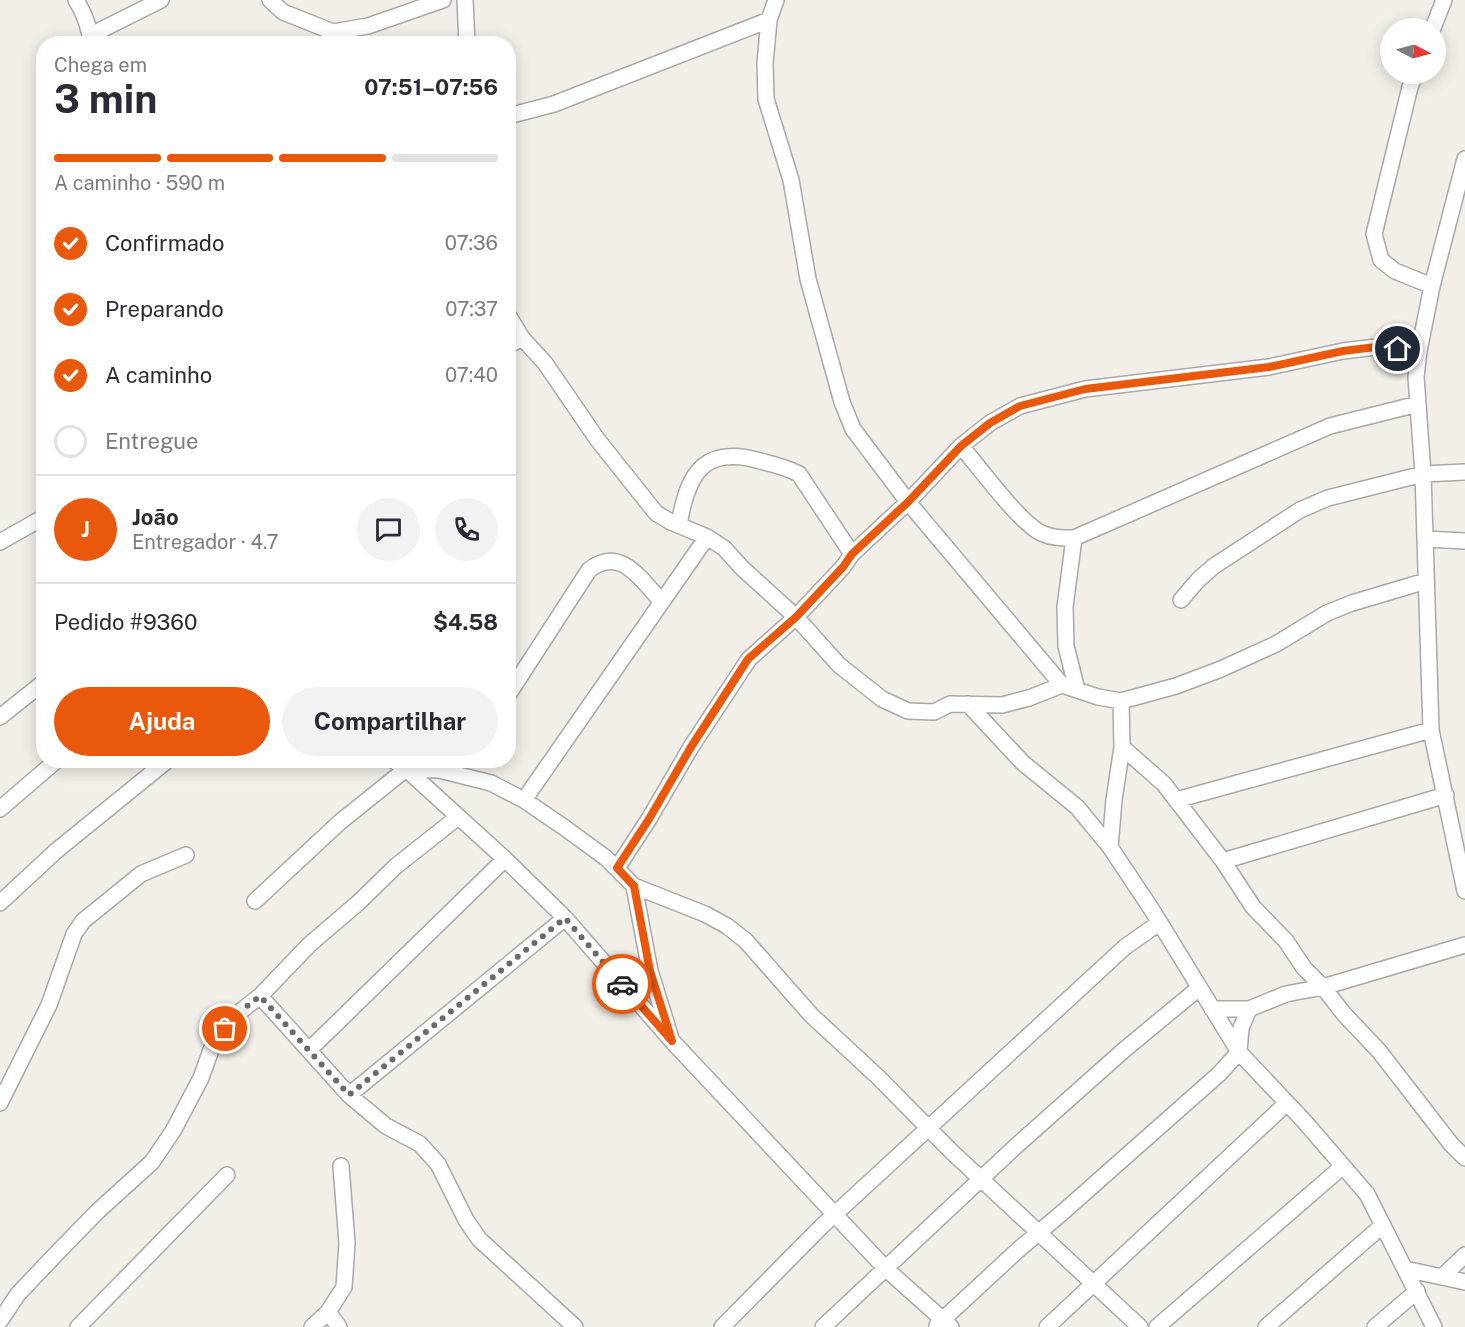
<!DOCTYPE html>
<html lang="pt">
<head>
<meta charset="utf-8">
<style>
  body { margin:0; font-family:"Public Sans",sans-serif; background:#f2f2f3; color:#2b2b33; height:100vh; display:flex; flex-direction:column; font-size:22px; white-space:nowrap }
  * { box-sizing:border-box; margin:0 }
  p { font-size:20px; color:#7c7c81 }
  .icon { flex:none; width:33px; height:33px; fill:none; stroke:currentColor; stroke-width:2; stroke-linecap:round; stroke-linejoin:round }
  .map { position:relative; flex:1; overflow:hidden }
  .panel { position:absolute; left:36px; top:36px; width:480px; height:732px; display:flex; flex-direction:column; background:#fff; border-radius:24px; box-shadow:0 3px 15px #0003 }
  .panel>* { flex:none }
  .needle { width:39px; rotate:96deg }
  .buttons { position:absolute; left:1380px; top:18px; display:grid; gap:12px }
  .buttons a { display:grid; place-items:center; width:66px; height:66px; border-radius:50%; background:#fff; box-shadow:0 3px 15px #0003; font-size:30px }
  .pin { position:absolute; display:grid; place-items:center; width:51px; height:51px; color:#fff; margin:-26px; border:3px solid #fff; border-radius:50%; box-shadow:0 2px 6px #0007 }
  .courier { position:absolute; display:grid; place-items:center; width:60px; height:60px; margin:-30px; border:4px solid #ea580c; border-radius:50%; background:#fff; color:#222; box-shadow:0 2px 8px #0007 }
  .headline em { font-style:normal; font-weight:700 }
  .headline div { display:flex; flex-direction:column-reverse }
  .headline { display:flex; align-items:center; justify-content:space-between; height:102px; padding:0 18px }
  h1 { font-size:39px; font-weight:700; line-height:45px }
  .bar { display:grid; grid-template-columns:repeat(4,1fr); gap:9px 6px; align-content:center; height:72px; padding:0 18px }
  .bar i { height:8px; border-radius:4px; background:#e1e1e2 }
  .bar .on { background:#ea580c }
  .bar p { grid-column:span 4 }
  .line { display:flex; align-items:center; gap:15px; padding:0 18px; border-top:2px solid #e1e1e2 }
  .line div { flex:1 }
  .round { display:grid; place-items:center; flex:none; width:63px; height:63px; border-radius:32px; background:#f2f2f3 }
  ol { padding:0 18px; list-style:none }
  li { display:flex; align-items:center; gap:18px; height:66px }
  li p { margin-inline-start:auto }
  li .icon { padding:6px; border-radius:50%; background:#ea580c; color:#fff; stroke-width:4 }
  li:last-child { color:#7c7c81 }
  li i { width:33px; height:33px; border:3px solid #e1e1e2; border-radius:50% }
  .button { display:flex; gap:12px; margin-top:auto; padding:12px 18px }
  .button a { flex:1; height:69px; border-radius:36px; background:#ea580c; color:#fff; font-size:24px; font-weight:700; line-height:69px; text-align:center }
  .button a+a { background:#f2f2f3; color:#2b2b33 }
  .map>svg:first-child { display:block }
</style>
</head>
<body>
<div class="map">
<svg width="1465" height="1327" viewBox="0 0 1465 1327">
  <rect width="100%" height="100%" fill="#f2efe9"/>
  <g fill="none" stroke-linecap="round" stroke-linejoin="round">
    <defs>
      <path id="minor" d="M76,0C84,13 90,28 91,44
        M270,0L283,12L333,32L368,26L443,0
        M465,0L467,44
        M776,0L769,20L765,63L766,99L791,180L808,279L842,402L853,429L908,502L1062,685L1098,697L1121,701L1176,686L1221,669L1276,644L1327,613L1352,603L1426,581
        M1433,28L1444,0
        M91,35L161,0
        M1415,74L1410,87L1374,234L1381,260L1395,271L1432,286
        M508,116L554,104L769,20
        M1465,159L1432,286L1419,351L1416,377L1423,474L1431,730L1465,891
        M508,315L522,338L545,363L597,439L656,513L671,522L707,537L724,548L742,568L796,617L839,665L882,699L908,711L934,712L950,704L1002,705L1029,698L1062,685
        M508,346L522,338
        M961,446C980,468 1018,521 1041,533C1052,538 1062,538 1074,538
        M679,525C688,470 706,444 764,462C776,465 788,468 799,474L852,554
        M1425,539L1465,541
        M0,542L44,517
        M1181,600L1198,580L1214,566L1300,510L1328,498L1423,474L1465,472
        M1077,690L1066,646L1065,607L1074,538L1330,426L1418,404
        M508,695L589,570C621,545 641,580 662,602
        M1121,701L1122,747L1114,800L1110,847L1152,910L1239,1052L1304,1121L1367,1194L1434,1327
        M968,704L1023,763L1077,807L1110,847
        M0,717L44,682
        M1122,747L1164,784L1223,861L1253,907L1286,941L1304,968L1323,987L1344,1014L1379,1051L1451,1144L1465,1158
        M393,760L406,769L505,859L565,918L672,1041L885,1268L951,1327
        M524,800L707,537
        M1176,800L1431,730
        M0,809L57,760
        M1223,861L1446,795
        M617,868L649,819L691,747L749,659L796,617L843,567L852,554L908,502L961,446L990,423L1020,406L1085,389L1269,367L1343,351L1376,347L1419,351
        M634,886L650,971L670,1035
        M255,901L340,822L406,769L439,770L491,783L524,800L565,828L606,858L634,886L705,914L727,926L746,941L811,1015L878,1077L952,1152L1140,1327
        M0,903L56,851L168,760
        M260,996L349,1095L386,1126L420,1144L438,1164L466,1220L479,1239L575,1327
        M1212,1009H1249
        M309,1050L505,859
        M349,1095L565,918
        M0,1103L49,1005L74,934L83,921L141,874L186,855
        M1405,1269L1465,1282
        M1443,1276L1465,1255
        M328,1312L339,1327
        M0,1321L18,1294L58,1252L98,1211L152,1162L173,1131L201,1078L211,1050L225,1029L241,1011L260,996L310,944L358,903L396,866L458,817
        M937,1325L1018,1250L1063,1212L1219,1074L1239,1052L1241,1028L1249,1009L1286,994L1323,987L1465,945
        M78,1327L227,1175
        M312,1327L328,1312L344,1287L347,1243L341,1166
        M722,1327L822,1226L1125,947L1159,923
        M823,1327L1015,1147L1124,1050L1199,988
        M1047,1327L1287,1103
        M1157,1327L1342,1167
        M1266,1327L1383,1225
        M1375,1327L1417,1291"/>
    </defs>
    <!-- minor casing -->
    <use href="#minor" stroke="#a9a9a9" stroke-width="18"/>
    <!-- minor -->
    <use href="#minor" stroke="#fff" stroke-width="15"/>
  </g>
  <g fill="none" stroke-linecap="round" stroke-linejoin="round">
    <!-- done -->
    <path stroke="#6b6a68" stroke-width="6" stroke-dasharray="0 10.8" d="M225,1029L241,1011L260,996L349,1095L565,918L622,984"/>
    <!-- route -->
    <path stroke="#ea580c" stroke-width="8" d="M622,984L672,1041L650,971L634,886L617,868L649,819L691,747L748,659L796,617L843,567L852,554L908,502L961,446L990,423L1020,406L1085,389L1269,367L1343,351L1376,347L1398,349"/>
  </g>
</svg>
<div class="buttons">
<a><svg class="needle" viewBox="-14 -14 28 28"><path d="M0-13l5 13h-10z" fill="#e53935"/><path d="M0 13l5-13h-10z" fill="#7c7c81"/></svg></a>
</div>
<div class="pin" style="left:225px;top:1029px;background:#ea580c"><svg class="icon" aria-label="bag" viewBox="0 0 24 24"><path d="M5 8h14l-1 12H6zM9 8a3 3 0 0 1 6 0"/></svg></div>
<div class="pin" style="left:1398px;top:349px;background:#1f2937"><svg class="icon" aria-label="home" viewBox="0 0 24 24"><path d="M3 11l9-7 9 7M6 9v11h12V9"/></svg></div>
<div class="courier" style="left:622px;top:984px"><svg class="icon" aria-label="car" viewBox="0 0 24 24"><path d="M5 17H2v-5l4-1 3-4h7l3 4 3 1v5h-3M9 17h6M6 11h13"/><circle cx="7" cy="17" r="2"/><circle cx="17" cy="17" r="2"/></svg></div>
<section class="panel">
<div class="headline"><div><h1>3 min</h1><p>Chega em</p></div><em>07:51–07:56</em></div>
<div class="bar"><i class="on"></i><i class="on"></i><i class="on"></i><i></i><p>A caminho · 590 m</p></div>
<ol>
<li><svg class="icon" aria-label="check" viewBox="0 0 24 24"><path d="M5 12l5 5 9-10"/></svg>Confirmado<p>07:36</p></li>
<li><svg class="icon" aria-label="check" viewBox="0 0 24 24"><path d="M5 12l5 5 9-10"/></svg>Preparando<p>07:37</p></li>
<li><svg class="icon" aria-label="check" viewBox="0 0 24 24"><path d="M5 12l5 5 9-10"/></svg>A caminho<p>07:40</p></li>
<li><i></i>Entregue</li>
</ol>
<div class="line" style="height:108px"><b class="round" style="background:#ea580c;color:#fff">J</b><div><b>João</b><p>Entregador · 4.7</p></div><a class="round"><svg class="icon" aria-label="chat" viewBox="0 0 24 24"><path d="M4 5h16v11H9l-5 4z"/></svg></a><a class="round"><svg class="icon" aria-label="phone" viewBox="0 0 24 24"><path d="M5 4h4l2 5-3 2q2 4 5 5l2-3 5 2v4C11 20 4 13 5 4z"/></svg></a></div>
<div class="line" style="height:78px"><div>Pedido #9360</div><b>$4.58</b></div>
<div class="button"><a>Ajuda</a><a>Compartilhar</a></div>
</section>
</div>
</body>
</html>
